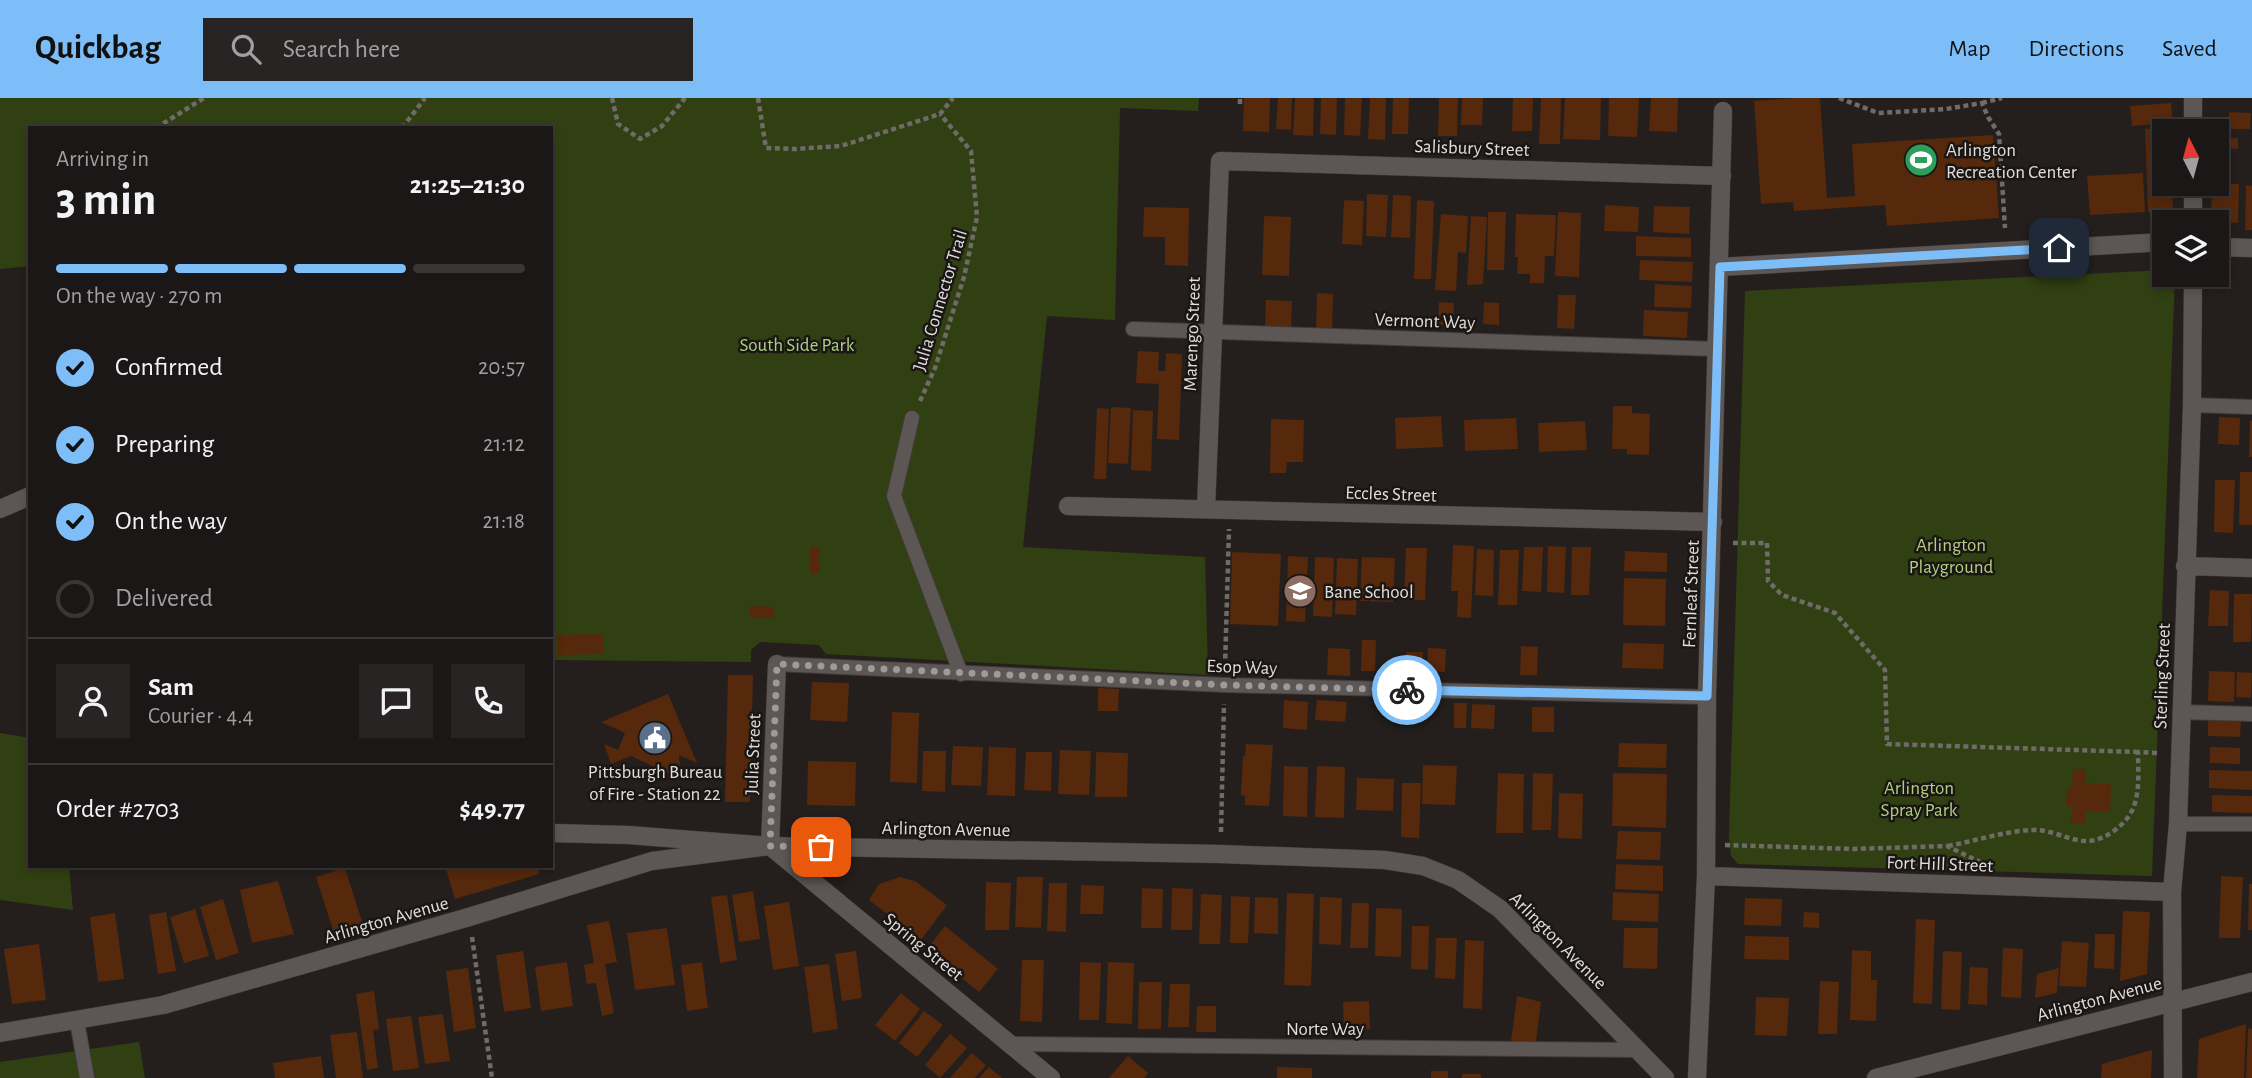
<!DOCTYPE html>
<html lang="en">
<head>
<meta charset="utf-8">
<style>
  body { margin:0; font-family:"Alegreya Sans",sans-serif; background:#282423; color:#f1f3f6; height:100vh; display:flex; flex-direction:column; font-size:26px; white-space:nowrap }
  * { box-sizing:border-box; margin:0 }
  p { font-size:23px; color:#a09fa1 }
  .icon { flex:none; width:38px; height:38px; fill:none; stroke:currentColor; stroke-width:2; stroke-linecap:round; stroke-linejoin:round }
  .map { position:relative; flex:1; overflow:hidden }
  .sheet { position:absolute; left:28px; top:28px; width:525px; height:742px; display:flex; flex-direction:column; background:#1b1716; border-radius:0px; box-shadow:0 4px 10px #0003,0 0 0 2px #393635 }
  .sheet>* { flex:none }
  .needle { width:46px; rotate:354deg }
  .fabs { position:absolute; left:2152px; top:21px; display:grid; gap:14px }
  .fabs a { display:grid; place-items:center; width:77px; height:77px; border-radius:0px; background:#1b1716; box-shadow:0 4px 10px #0003,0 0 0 2px #393635; font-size:35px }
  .pin { position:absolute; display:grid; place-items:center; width:60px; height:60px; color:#fff; margin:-30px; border-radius:14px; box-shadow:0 4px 10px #0006 }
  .courier { position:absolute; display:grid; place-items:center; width:70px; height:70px; margin:-35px; border:5px solid #7dbef9; border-radius:50%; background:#fff; color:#222; box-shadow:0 2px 9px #0007 }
  .overview em { font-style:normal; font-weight:700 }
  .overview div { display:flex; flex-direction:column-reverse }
  .overview { display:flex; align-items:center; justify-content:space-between; height:119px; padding:0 28px }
  h1 { font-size:46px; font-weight:700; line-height:52px }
  .bar { display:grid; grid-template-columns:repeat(4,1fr); gap:10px 7px; align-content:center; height:84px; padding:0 28px }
  .bar i { height:9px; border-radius:5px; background:#393635 }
  .bar .on { background:#7dbef9 }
  .bar p { grid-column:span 4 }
  .line { display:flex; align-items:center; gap:18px; padding:0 28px; border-top:2px solid #393635 }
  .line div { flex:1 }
  .round { display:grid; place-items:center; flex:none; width:74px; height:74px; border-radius:0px; background:#282423 }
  ol { padding:0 28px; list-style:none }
  li { display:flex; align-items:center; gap:21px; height:77px }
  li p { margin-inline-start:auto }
  li .icon { padding:7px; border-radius:50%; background:#7dbef9; color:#111; stroke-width:4 }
  li:last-child { color:#a09fa1 }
  li i { width:38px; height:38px; border:4px solid #393635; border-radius:50% }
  header { display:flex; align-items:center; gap:42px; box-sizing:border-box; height:98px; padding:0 35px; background:#7dbef9; color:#111 }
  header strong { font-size:33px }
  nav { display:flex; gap:38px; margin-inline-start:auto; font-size:24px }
  .search { width:490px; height:63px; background:#282423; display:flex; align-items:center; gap:18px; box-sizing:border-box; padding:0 24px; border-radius:0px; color:#a09fa1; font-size:26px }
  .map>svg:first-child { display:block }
</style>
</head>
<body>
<header>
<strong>Quickbag</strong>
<div class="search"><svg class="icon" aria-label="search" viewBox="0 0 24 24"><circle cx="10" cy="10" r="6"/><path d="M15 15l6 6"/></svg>Search here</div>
<nav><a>Map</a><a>Directions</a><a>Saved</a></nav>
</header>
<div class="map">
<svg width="2252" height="980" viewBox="0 0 2252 980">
  <rect width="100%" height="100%" fill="#241f1d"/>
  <!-- green -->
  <path fill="#314012" d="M0,0H1199L1198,13L1120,10L1115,222L1047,218L1023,449L1205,459L1208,577L826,556L819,547L760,544L751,552V564L551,562V30H30V168L0,171Z
    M2165,172V177H2175L2152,778L1738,766L1731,758L1729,737L1745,193Z
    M0,635L30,640V768H69L73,812L0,802Z
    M139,944L145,980H0V964Z"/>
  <!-- building -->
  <path fill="#56280c" d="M1244,0H1270L1269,34L1243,33Z
    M1278,0H1292L1291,32L1276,31Z
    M1295,0H1314L1313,38L1293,37Z
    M1321,0H1337L1336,37L1320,36Z
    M1345,0H1362L1360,38L1344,37Z
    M1370,0H1386L1385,42L1368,41Z
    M1393,0H1409L1408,36H1392Z
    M1439,0H1458L1457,38H1438Z
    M1462,0H1483L1482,27H1461Z
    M1513,0H1533L1532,33H1512Z
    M1541,0H1561L1560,46H1539Z
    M1565,0H1601L1600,42L1563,41Z
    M1609,0H1639L1637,39L1608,38Z
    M1651,0H1678L1677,34L1649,33Z
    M1793,0H1820L1827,100L1855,98L1852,46L1993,37L1999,120L1887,128L1885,107L1794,113L1793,104L1761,106L1754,3Z
    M2171,5L2173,25L2132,28L2130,8Z
    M2229,14L2251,15L2250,31H2228Z
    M2170,30V33H2165V86H2172L2173,113L2148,114L2145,31Z
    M2223,40H2238V51L2223,50Z
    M2143,75L2145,114L2090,117L2087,78Z
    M2212,86H2239L2238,125L2211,124Z
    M2246,87L2252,88V132H2245Z
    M1367,96L1388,97L1386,139L1366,138Z
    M1393,97L1411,98L1410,140L1391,139Z
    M1344,102L1364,103L1362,147L1342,146Z
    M1417,102L1434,103L1431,181H1414Z
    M1605,107L1639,109L1638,134L1604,133Z
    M1654,108L1690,109L1689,136L1653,134Z
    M1144,109L1189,110L1188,168L1165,167V139H1143Z
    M1488,114H1506L1504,172H1487Z
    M1558,114L1581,115L1579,179L1555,178Z
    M1441,116L1468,118L1466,155L1458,154L1456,193L1435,192Z
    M1516,116L1556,117L1554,158H1545L1544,185H1530V176H1517L1518,159H1515Z
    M1264,118L1291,119L1289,178L1262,177Z
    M1471,118L1487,119L1483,186L1467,187Z
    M1636,138L1691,140V159L1636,158Z
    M1640,162L1693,164L1692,184L1639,182Z
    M1655,186L1692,188L1691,210L1654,209Z
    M1317,195L1333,196L1332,233L1316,232Z
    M1558,197H1576L1574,231L1557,230Z
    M1266,202L1292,203L1291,230L1265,229Z
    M1439,204L1454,205L1453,227H1438Z
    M1484,204L1499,205V227L1483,226Z
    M1644,212L1688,214L1687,240L1643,238Z
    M1138,253L1159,254L1158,273H1165L1166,255L1182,256L1179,342L1157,341L1159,286L1136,285Z
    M1613,308H1632V315L1650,316L1649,357L1627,356V351H1612Z
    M1111,309L1131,310L1128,366L1108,365Z
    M1097,310L1109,311L1106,381H1094Z
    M1133,312L1153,313L1151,373L1131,372Z
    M1441,318L1443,349L1396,351L1395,320Z
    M2219,319L2240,320L2239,347L2218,346Z
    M1516,320L1518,351L1465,353L1464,322Z
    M1271,321L1304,322L1303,364H1287L1286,375H1270Z
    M1585,323L1587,352L1539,354L1538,325Z
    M2250,323H2252V359H2249Z
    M2240,374H2252V427H2239Z
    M2215,382H2235L2233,435L2214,434Z
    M1453,447L1474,448L1471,520L1457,519L1458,493H1451Z
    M1548,448L1566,449L1564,495L1547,494Z
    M810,449H820V475H810Z
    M1524,449H1543L1541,494L1522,493Z
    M1572,449H1591L1589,497H1571Z
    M1406,450H1427L1425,502H1404Z
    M1477,451L1494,452L1493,498L1475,497Z
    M1500,452H1519L1517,507H1498Z
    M1625,453L1667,455V474L1624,473Z
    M1232,454L1281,456L1278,528L1230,526Z
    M1288,458L1308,459L1305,524L1286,523Z
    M1315,459L1334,460L1332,519L1313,518Z
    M1362,459L1395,460L1393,504L1360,503Z
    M1337,460L1358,461L1356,517L1335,516Z
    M1624,480L1666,481L1665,528L1623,527Z
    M2210,492L2229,493L2228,528H2208Z
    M2234,496H2252L2251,544H2233Z
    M749,508L774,509V520H749Z
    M603,536L604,556L558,557L557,537Z
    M1362,542H1376L1375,573H1361Z
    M1623,545L1664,546L1663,571L1622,570Z
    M1521,548L1538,549L1537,577H1520Z
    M1328,550L1350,551V578L1327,577Z
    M1428,550L1446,551L1445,574L1427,573Z
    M1406,554H1423L1422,579L1405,578Z
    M2209,573L2235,574L2234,604L2208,603Z
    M2237,574L2252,575L2251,600L2236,599Z
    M728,577H753L750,704H725Z
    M812,584L849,585L847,624L810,622Z
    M1098,590L1119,591L1118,613H1098Z
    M668,596L697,665L679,657L681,681L631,658L611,666L604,646L618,652L625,635L601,624Z
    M1284,602L1308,604L1307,632L1283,630Z
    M1317,602L1347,604L1345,624L1315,622Z
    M1454,605H1467L1466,630H1454Z
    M1472,606L1495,607L1494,631L1471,630Z
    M1532,609H1554V634H1532Z
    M892,614L919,615L917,685L890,684Z
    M2208,621L2241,622L2240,639L2208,638Z
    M1619,645L1667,646L1666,670L1618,669Z
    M1246,646L1273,647L1269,708L1245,707V698L1241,697L1243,658H1245Z
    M953,648L983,649L981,688L951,687Z
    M989,649L1016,650L1015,698L987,697Z
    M2210,649L2240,650V666L2210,665Z
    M1060,652L1091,653L1089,697L1058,696Z
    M923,653H946L945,694L922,693Z
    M1026,654H1052L1051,693L1024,692Z
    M1096,654L1128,655L1127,699H1095Z
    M808,663L856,664L855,708L807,707Z
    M1423,667L1457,668L1455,707L1422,706Z
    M1284,668L1308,669L1307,719L1283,718Z
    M1317,668L1345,669L1344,720L1315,719Z
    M2073,671H2086L2085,685L2111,686L2110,714H2085V725H2071L2072,708H2066L2067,690H2072Z
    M2209,672L2252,673V692L2209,690Z
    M1498,675L1524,676L1523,735H1496Z
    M1533,675L1553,676L1551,732H1532Z
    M1613,675L1667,676L1666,730L1612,728Z
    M1357,680L1394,681L1393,713L1356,712Z
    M1402,685H1421L1419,740L1401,739Z
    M1559,695L1583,696L1582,741L1558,740Z
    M2212,697L2252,698V715L2212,714Z
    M1618,733L1661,734L1660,762L1616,761Z
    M1616,766L1663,768V793L1615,791Z
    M445,768H538L539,776L455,801Z
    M345,770L364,830L335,838L316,779Z
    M2221,778L2243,779L2240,840H2219Z
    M900,779L915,783L947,807L921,842L869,802L879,786Z
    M1017,779H1043L1041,830L1015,829Z
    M278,783L294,836L252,845L240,792Z
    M986,784L1011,785L1009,832H985Z
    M1049,785H1067L1066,834L1047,833Z
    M2249,786H2252V832H2248Z
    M1081,787L1104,788L1103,816H1080Z
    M1142,790L1163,791L1162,830H1141Z
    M1172,790L1193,791L1192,832H1171Z
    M753,793L760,841L739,844L732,797Z
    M1613,794L1659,796L1658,824L1612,822Z
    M1287,795L1314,796L1311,888L1284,887Z
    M1201,796L1222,797L1220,846H1199Z
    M727,797L737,862L720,865L711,799Z
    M1231,798L1250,799L1248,845H1230Z
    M1255,799L1278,800V836L1254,835Z
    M1320,799L1342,800L1341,847L1319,846Z
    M1745,800L1782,801L1781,828L1744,827Z
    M223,801L239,855L216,862L200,809Z
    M789,804L799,868L773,872L764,808Z
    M1352,805H1369L1368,850H1350Z
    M1376,810L1402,811L1401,859L1375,858Z
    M195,811L209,858L184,865L170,819Z
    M2123,813L2150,814L2147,876L2120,883Z
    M166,814L176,873L158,876L149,817Z
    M1804,814L1819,815V830L1803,829Z
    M115,815L124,881L98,884L90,819Z
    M1916,821L1935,822L1932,906L1913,905Z
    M609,823L617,864L605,866L614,915L602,918L596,885L587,886L584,867L594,865L587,827Z
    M945,828L998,871L979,894L927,851Z
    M1412,828H1429L1428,872L1411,871Z
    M667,830L675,887L635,892L627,835Z
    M1624,830H1658L1657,871L1623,870Z
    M2095,836H2115L2114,871L2094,870Z
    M1745,838L1789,839V862L1744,861Z
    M1436,840H1457L1455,881L1435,880Z
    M1465,842L1484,843L1482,911L1463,910Z
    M2062,843L2089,845L2086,889L2059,888Z
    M39,846L46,902L12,906L4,851Z
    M2003,850L2023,851L2021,900L2001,899Z
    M1852,852L1871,853V882H1877L1876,923L1850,922Z
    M523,853L531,910L504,914L496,857Z
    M856,853L862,900L842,903L835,856Z
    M1943,853L1962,854L1960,912L1941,911Z
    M1022,862H1044L1042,924L1020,923Z
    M567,864L573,908L541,913L535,869Z
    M702,864L708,910L687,913L681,867Z
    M1080,864L1101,865L1099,922H1079Z
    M1108,864L1134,865L1132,926L1106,925Z
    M829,866L838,931L813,935L804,869Z
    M1970,869L1988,870L1987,907L1968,906Z
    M468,870L476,930L454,934L446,873Z
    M2059,870L2057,895L2035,900L2037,876Z
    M1820,883L1839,884L1837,936H1818Z
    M1139,884H1162L1161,931H1138Z
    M1170,886H1190L1189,929H1168Z
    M374,893L379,931L373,932L378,970L367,972L356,896Z
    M901,895L920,911L895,943L875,927Z
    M1517,898L1541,904L1536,944L1511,943Z
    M1756,899L1789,900L1787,938L1755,937Z
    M1369,903L1370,931L1344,932L1343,904Z
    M1197,908H1216V934H1196Z
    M924,913L943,927L917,959L899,945Z
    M443,916L450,963L425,966L418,919Z
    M411,918L419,970L393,973L386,921Z
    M2246,926L2244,980H2197L2199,941Z
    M2248,930L2252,931V980H2246Z
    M357,934L363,980H336L330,937Z
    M950,936L967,950L940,980L925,967Z
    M2152,952L2151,980H2101L2102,966Z
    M972,955L986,967L975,980H950Z
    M321,958L324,980H275L273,965Z
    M1128,958L1148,975L1144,980H1109Z
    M989,969L1002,980H979Z
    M1277,969L1312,970V980H1277Z
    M1431,973H1448V980H1431Z
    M1462,976H1481V980H1462Z"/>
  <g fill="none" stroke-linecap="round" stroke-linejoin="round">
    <defs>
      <path id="service" d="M1133,231L1716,251
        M2192,307L2252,309
        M912,320L894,398L961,576
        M777,566L1225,587L1707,599
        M2181,614L2252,616
        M2178,726H2252
        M77,923L87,980
        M1012,946L1637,952"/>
      <path id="minor" d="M2193,0V33
        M2193,124V86
        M2217,149L2252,150
        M1720,169L2165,144
        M1068,408L1713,424
        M0,411L30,398
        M1206,411L1220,63L1722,78
        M2185,468L2252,470
        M551,735L628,737L770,748L777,566
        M1706,778L2172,794
        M1697,980L1706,778L1707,599L1723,13
        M2173,980L2172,794L2178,726L2192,307L2193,177"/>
      <path id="tertiary" d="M770,748L1220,756L1385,762L1423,768L1458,782L1500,811L1665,980
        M770,748L1051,980
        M1876,980L2252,884"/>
      <path id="secondary" d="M0,935L163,907L469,819L652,763L770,748"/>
    </defs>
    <!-- service casing -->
    <use href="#service" stroke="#403c3a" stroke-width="16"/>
    <!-- minor casing -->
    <use href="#minor" stroke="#403c3a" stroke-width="19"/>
    <!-- tertiary casing -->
    <use href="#tertiary" stroke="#403c3a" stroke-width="19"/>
    <!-- secondary casing -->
    <use href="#secondary" stroke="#403c3a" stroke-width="19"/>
    <!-- path -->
    <path stroke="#6f6b69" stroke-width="4.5" stroke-dasharray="5 3.5" stroke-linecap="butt" d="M612,0L618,26L640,41L662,28L685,0
      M758,0L766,50L795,51L841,48L940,16L953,0
      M1839,0L1878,15L1946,11L1982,5L1988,19L1999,36L2005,130
      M1982,5L2002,0
      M1240,6V0
      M156,30L204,0
      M402,30L425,0
      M920,303L935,270L964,179L977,119L971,53L940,16
      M1733,445H1767L1768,483L1782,497L1835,515L1885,572L1887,646L2138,654
      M1225,569L1229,431
      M1221,734L1224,606
      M1725,747L1853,751L1947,748L1982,765
      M1948,748C1975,743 2005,733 2032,732C2051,731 2067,742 2085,743C2104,744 2128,726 2134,708C2140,691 2138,671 2138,654L2158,655
      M472,839L492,980"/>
    <!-- service -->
    <use href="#service" stroke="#5c5755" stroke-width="14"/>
    <!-- minor -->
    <use href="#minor" stroke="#5c5755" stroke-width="18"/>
    <!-- tertiary -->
    <use href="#tertiary" stroke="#5c5755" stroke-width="18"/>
    <!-- secondary -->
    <use href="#secondary" stroke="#5c5755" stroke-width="18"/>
  </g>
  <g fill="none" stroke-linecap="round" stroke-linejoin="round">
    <!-- done -->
    <path stroke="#9e9a99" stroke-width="7" stroke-dasharray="0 12.6" d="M821,749L770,748L777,566L1225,587L1407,592"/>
    <!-- route -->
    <path stroke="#7dbef9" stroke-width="9" d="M1407,592L1707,598L1720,169L2059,150"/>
  </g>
  <!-- icons -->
  <defs>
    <symbol id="stadium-disc" viewBox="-11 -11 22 22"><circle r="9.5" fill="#2e9e5b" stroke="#1a1614"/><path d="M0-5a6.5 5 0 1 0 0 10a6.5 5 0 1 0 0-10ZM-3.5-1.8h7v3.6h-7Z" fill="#fff"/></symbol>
    <symbol id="school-disc" viewBox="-11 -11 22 22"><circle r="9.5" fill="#8d6e63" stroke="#1a1614"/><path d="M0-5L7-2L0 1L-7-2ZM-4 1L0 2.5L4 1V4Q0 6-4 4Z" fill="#fff"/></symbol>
    <symbol id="civic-disc" viewBox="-11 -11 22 22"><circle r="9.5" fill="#5c6f8a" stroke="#1a1614"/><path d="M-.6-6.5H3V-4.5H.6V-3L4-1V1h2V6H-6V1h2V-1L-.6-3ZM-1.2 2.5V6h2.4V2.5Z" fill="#fff"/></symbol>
  </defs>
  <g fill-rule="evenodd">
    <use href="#stadium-disc" x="1902" y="43" width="38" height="38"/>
    <use href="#school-disc" x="1281" y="474" width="38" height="38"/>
    <use href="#civic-disc" x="636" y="621" width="38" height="38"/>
  </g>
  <g text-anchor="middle" stroke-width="5" stroke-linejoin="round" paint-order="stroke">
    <!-- street labels -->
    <g font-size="19" fill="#e0dddc" stroke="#1a1614">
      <text transform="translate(1472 49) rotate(2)" y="7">Salisbury Street</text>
      <text transform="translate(939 202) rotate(-73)" y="7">Julia Connector Trail</text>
      <text transform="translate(1425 222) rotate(2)" y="7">Vermont Way</text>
      <text transform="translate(1191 236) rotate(-88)" y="7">Marengo Street</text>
      <text transform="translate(1391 395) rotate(2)" y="7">Eccles Street</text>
      <text transform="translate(1690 496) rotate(-88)" y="7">Fernleaf Street</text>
      <text transform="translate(1242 568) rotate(2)" y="7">Esop Way</text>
      <text transform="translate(2161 578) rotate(-88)" y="7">Sterling Street</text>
      <text transform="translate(752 656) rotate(-88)" y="7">Julia Street</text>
      <text transform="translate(946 730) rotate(1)" y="7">Arlington Avenue</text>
      <text transform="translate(1940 765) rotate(2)" y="7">Fort Hill Street</text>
      <text transform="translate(386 821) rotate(-16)" y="7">Arlington Avenue</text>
      <text transform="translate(1559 842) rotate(45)" y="7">Arlington Avenue</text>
      <text transform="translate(924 848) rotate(39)" y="7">Spring Street</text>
      <text transform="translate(2099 900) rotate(-15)" y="7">Arlington Avenue</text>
      <text x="1325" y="937">Norte Way</text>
    </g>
    <!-- poi labels -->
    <g font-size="19" fill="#e0dddc" stroke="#1a1614" text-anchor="start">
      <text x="1946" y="58">Arlington<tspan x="1946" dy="22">Recreation Center</tspan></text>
      <text x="1324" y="500">Bane School</text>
      <text x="655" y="680" text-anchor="middle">Pittsburgh Bureau<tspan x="655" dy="22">of Fire - Station 22</tspan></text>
    </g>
    <!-- park labels -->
    <g font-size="19" fill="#b2cf80" stroke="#1a1614">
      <text x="797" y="253">South Side Park</text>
      <text x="1951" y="453">Arlington<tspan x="1951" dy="22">Playground</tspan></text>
      <text x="1919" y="696">Arlington<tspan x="1919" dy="22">Spray Park</tspan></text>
    </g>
  </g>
</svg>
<div class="fabs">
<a><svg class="needle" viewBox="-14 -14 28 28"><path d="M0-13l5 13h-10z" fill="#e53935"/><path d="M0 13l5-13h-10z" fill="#a09fa1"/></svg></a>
<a><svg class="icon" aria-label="layers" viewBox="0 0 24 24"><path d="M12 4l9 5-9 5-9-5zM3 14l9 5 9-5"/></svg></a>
</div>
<div class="pin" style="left:821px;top:749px;background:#ea580c"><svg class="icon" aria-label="bag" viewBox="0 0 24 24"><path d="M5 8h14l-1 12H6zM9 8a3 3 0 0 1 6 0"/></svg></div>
<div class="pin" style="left:2059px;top:150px;background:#1f2937"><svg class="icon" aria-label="home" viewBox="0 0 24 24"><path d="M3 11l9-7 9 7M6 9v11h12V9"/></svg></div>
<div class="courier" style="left:1407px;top:592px"><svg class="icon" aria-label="bike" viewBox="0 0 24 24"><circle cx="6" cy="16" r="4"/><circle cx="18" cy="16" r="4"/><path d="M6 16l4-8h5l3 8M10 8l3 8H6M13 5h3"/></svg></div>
<section class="sheet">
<div class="overview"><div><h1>3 min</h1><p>Arriving in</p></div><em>21:25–21:30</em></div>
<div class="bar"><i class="on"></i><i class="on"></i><i class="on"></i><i></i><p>On the way · 270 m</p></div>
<ol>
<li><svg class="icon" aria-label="check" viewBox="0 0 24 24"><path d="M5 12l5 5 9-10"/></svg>Confirmed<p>20:57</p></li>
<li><svg class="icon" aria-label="check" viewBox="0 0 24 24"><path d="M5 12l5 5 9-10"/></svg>Preparing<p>21:12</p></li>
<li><svg class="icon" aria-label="check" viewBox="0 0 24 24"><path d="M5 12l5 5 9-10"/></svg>On the way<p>21:18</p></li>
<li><i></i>Delivered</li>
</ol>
<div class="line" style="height:126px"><a class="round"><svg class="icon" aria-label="person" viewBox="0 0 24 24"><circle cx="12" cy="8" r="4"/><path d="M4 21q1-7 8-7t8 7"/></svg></a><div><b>Sam</b><p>Courier · 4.4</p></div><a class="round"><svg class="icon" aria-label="chat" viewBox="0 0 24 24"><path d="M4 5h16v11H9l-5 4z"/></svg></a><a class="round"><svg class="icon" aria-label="phone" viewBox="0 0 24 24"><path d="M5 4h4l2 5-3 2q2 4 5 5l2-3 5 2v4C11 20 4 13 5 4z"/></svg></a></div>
<div class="line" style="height:91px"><div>Order #2703</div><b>$49.77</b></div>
</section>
</div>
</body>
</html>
